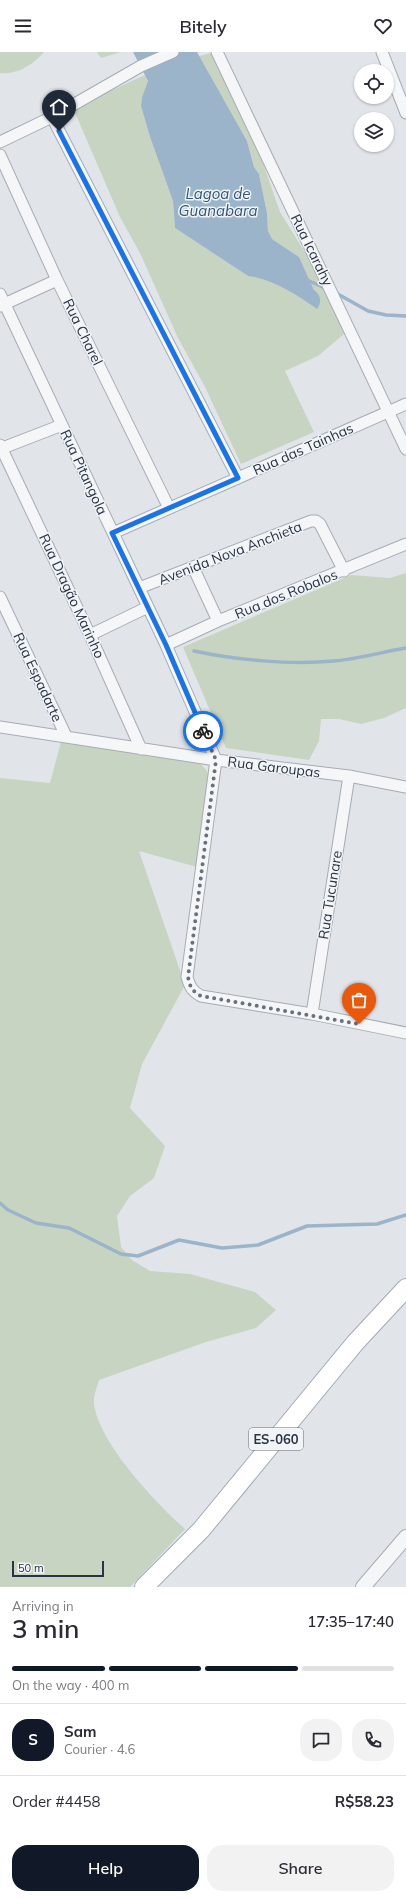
<!DOCTYPE html>
<html lang="en">
<head>
<meta charset="utf-8">
<style>
  body { margin:0; font-family:Mulish,sans-serif; background:#f2f2f3; color:#2b2b33; height:100vh; display:flex; flex-direction:column; font-size:15px; white-space:nowrap }
  * { box-sizing:border-box; margin:0 }
  p { font-size:13px; color:#7c7c81 }
  .icon { flex:none; width:22px; height:22px; fill:none; stroke:currentColor; stroke-width:2; stroke-linecap:round; stroke-linejoin:round }
  .map { position:relative; height:1535px; overflow:hidden }
  .details { display:flex; flex-direction:column; background:#fff; flex:1 }
  .details>* { flex:none }
  .controls { position:absolute; left:354px; top:12px; display:grid; gap:8px }
  .controls a { display:grid; place-items:center; width:40px; height:40px; border-radius:50%; background:#fff; box-shadow:0 1px 3px #0004; font-size:20px }
  .scale { position:absolute; left:12px; bottom:10px; width:92px; box-sizing:border-box; padding-left:4px; border:2px solid #293342; border-top:0; font-size:11px; line-height:14px; white-space:nowrap; color:#293342; -webkit-text-stroke:3px #f1f4f7; paint-order:stroke }
  .pin { position:absolute; display:grid; place-items:center; width:34px; height:34px; color:#fff; margin:-41px -17px; border-radius:50% 50% 50% 0; rotate:-45deg; box-shadow:0 0 4px #0007 }
  .pin .icon { rotate:45deg }
  .courier { position:absolute; display:grid; place-items:center; width:40px; height:40px; margin:-20px; border:3px solid #1a73e8; border-radius:50%; background:#fff; color:#222; box-shadow:0 1px 5px #0007 }
  .headline em { font-style:normal; font-weight:600 }
  .headline div { display:flex; flex-direction:column-reverse }
  .headline { display:flex; align-items:center; justify-content:space-between; height:68px; padding:0 12px }
  h1 { font-size:26px; font-weight:600; line-height:30px }
  .bar { display:grid; grid-template-columns:repeat(4,1fr); gap:6px 4px; align-content:center; height:48px; padding:0 12px }
  .bar i { height:5px; border-radius:3px; background:#e1e1e2 }
  .bar .active { background:#111827 }
  .bar p { grid-column:span 4 }
  .line { display:flex; align-items:center; gap:10px; padding:0 12px; border-top:1px solid #e1e1e2 }
  .line div { flex:1 }
  .round { display:grid; place-items:center; flex:none; width:42px; height:42px; border-radius:16px; background:#f2f2f3 }
  .primary-button { display:flex; gap:8px; margin-top:auto; padding:8px 12px }
  .primary-button a { flex:1; height:46px; border-radius:16px; background:#111827; color:#fff; font-size:16px; font-weight:600; line-height:46px; text-align:center }
  .primary-button a+a { background:#f2f2f3; color:#2b2b33 }
  header { display:flex; justify-content:space-between; align-items:center; height:52px; padding:0 12px; background:#fff; font-size:18px; font-weight:600 }
  .map>svg:first-child { display:block }
</style>
</head>
<body>
<header><svg class="icon" aria-label="menu" viewBox="0 0 24 24"><path d="M4 6h16M4 12h16M4 18h16"/></svg>Bitely<svg class="icon" aria-label="heart" viewBox="0 0 24 24"><path d="M12 20l-8-8c-3-5 5-10 8-4 3-6 11-1 8 4z"/></svg></header>
<div class="map">
<svg width="406" height="1535" viewBox="0 0 406 1535">
  <rect width="100%" height="100%" fill="#e1e5ea"/>
  <!-- green -->
  <path fill="#c7d4c2" d="M0,0H44C33,13 17,23 0,21Z
    M97,0H121L101,6Z
    M211,1L222,24H225L257,94L280,160L322,228L344,282L318,304L285,319L314,380L241,412L204,333L178,286L140,201L120,165L73,56L145,23L148,29L142,45L141,54L150,85L173,149L175,176L248,224C274,228 295,242 317,257L314,238L299,205L272,187L268,179L267,161L259,122L254,115L247,89L199,4Z
    M406,521V656L384,666L361,672L339,667H321L319,689L309,708L226,696L183,595L351,523L390,526Z
    M62,686L198,709L207,719L210,729L197,815L139,799L185,933L142,1012L130,1056L165,1094L154,1126L130,1144L117,1164L121,1195L132,1208L150,1219L190,1222L255,1240L276,1258L256,1276L206,1290L99,1328C97,1335 93,1345 94,1352C99,1391 156,1451 185,1477L130,1535H0V726L50,731Z"/>
  <!-- water -->
  <path fill="#9cb4ca" d="M133,0H197L247,89L254,115L259,122L267,161L268,179L272,187L299,205L314,238C321,243 322,250 317,257C295,242 274,228 248,224L175,176L173,149L150,85L141,54L142,45L148,29Z"/>
  <g fill="none" stroke-linecap="round" stroke-linejoin="round">
    <!-- stream -->
    <path stroke="#9cb4ca" stroke-width="3.5" d="M307,228L325,236
      M336,241L368,259L386,263L406,264
      M194,599C236,608 290,613 334,609C358,607 382,600 406,596
      M0,1151L8,1158L36,1171L69,1176L121,1202L138,1204L179,1188L222,1196L258,1193L307,1174L377,1172L406,1163"/>
    <defs>
      <path id="minor" d="M217,0L406,397
        M382,0L406,61
        M52,65L238,426
        M0,90L52,65L141,14L173,0
        M0,103L57,228L169,456
        M0,242L166,593L216,708L187,925C190,935 192,939 201,944L312,962L406,981
        M0,254L57,228
        M0,393L90,583L141,697
        M0,397L62,373
        M113,481L406,352
        M193,515L218,569
        M139,536L311,469H316L320,472L344,519
        M0,545L66,684
        M90,583L148,555
        M166,593L218,569L406,492
        M0,675L216,708L349,724L406,735
        M312,962L349,724"/>
      <path id="tertiary" d="M363,1535L406,1485"/>
      <path id="primary" d="M144,1535L201,1478L355,1291L406,1236"/>
    </defs>
    <!-- minor casing -->
    <use href="#minor" stroke="#a6acb4" stroke-width="13"/>
    <!-- tertiary casing -->
    <use href="#tertiary" stroke="#a6acb4" stroke-width="16"/>
    <!-- primary casing -->
    <use href="#primary" stroke="#a0aab6" stroke-width="20"/>
    <!-- minor -->
    <use href="#minor" stroke="#f4f6f8" stroke-width="11"/>
    <!-- tertiary -->
    <use href="#tertiary" stroke="#f4f6f8" stroke-width="14"/>
    <!-- primary -->
    <use href="#primary" stroke="#fff" stroke-width="18"/>
  </g>
  <g fill="none" stroke-linecap="round" stroke-linejoin="round">
    <!-- done -->
    <path stroke="#69717d" stroke-width="4" stroke-dasharray="0 7.2" d="M203,679L216,708L188,925C190,935 192,939 201,944L359,972"/>
    <!-- route -->
    <path stroke="#1a73e8" stroke-width="5" d="M59,79L238,426L112,481L166,593L203,679"/>
  </g>
  <g text-anchor="middle" stroke-width="3" stroke-linejoin="round" paint-order="stroke">
    <!-- shield labels -->
    <rect fill="#f1f4f7" stroke="#656d78" stroke-width="1" x="249" y="1376" width="54" height="22" rx="3"/>
    <g font-size="13" font-weight="bold" fill="#293342">
      <text x="276" y="1392">ES-060</text>
    </g>
    <!-- street labels -->
    <g font-size="14" fill="#293342" stroke="#f1f4f7">
      <text transform="translate(312 198) rotate(64)" y="5">Rua Icarahy</text>
      <text transform="translate(83 280) rotate(64)" y="5">Rua Charel</text>
      <text transform="translate(303 397) rotate(-24)" y="5">Rua das Tainhas</text>
      <text transform="translate(84 420) rotate(65)" y="5">Rua Pitangola</text>
      <text transform="translate(230 501) rotate(-21)" y="5">Avenida Nova Anchieta</text>
      <text transform="translate(286 542) rotate(-22)" y="5">Rua dos Robalos</text>
      <text transform="translate(72 544) rotate(65)" y="5">Rua Dragão Marinho</text>
      <text transform="translate(38 625) rotate(65)" y="5">Rua Espadarte</text>
      <text transform="translate(274 715) rotate(7)" y="5">Rua Garoupas</text>
      <text transform="translate(330 843) rotate(-81)" y="5">Rua Tucunare</text>
    </g>
    <!-- water labels -->
    <g font-size="15" font-style="italic" fill="#325477" stroke="#f1f4f7">
      <text x="218" y="147">Lagoa de<tspan x="218" dy="17">Guanabara</tspan></text>
    </g>
  </g>
</svg>
<div class="controls">
<a><svg class="icon" aria-label="locate" viewBox="0 0 24 24"><circle cx="12" cy="12" r="6"/><path d="M12 2v4M12 18v4M2 12h4M18 12h4"/></svg></a>
<a><svg class="icon" aria-label="layers" viewBox="0 0 24 24"><path d="M12 4l9 5-9 5-9-5zM3 14l9 5 9-5"/></svg></a>
</div>
<div class="scale">50 m</div>
<div class="pin" style="left:359px;top:972px;background:#ea580c"><svg class="icon" aria-label="bag" viewBox="0 0 24 24"><path d="M5 8h14l-1 12H6zM9 8a3 3 0 0 1 6 0"/></svg></div>
<div class="pin" style="left:59px;top:79px;background:#1f2937"><svg class="icon" aria-label="home" viewBox="0 0 24 24"><path d="M3 11l9-7 9 7M6 9v11h12V9"/></svg></div>
<div class="courier" style="left:203px;top:679px"><svg class="icon" aria-label="bike" viewBox="0 0 24 24"><circle cx="6" cy="16" r="4"/><circle cx="18" cy="16" r="4"/><path d="M6 16l4-8h5l3 8M10 8l3 8H6M13 5h3"/></svg></div>
</div>
<section class="details">
<div class="headline"><div><h1>3 min</h1><p>Arriving in</p></div><em>17:35–17:40</em></div>
<div class="bar"><i class="active"></i><i class="active"></i><i class="active"></i><i></i><p>On the way · 400 m</p></div>
<div class="line" style="height:72px"><b class="round" style="background:#111827;color:#fff">S</b><div><b>Sam</b><p>Courier · 4.6</p></div><a class="round"><svg class="icon" aria-label="chat" viewBox="0 0 24 24"><path d="M4 5h16v11H9l-5 4z"/></svg></a><a class="round"><svg class="icon" aria-label="phone" viewBox="0 0 24 24"><path d="M5 4h4l2 5-3 2q2 4 5 5l2-3 5 2v4C11 20 4 13 5 4z"/></svg></a></div>
<div class="line" style="height:52px"><div>Order #4458</div><b>R$58.23</b></div>
<div class="primary-button"><a>Help</a><a>Share</a></div>
</section>
</body>
</html>
